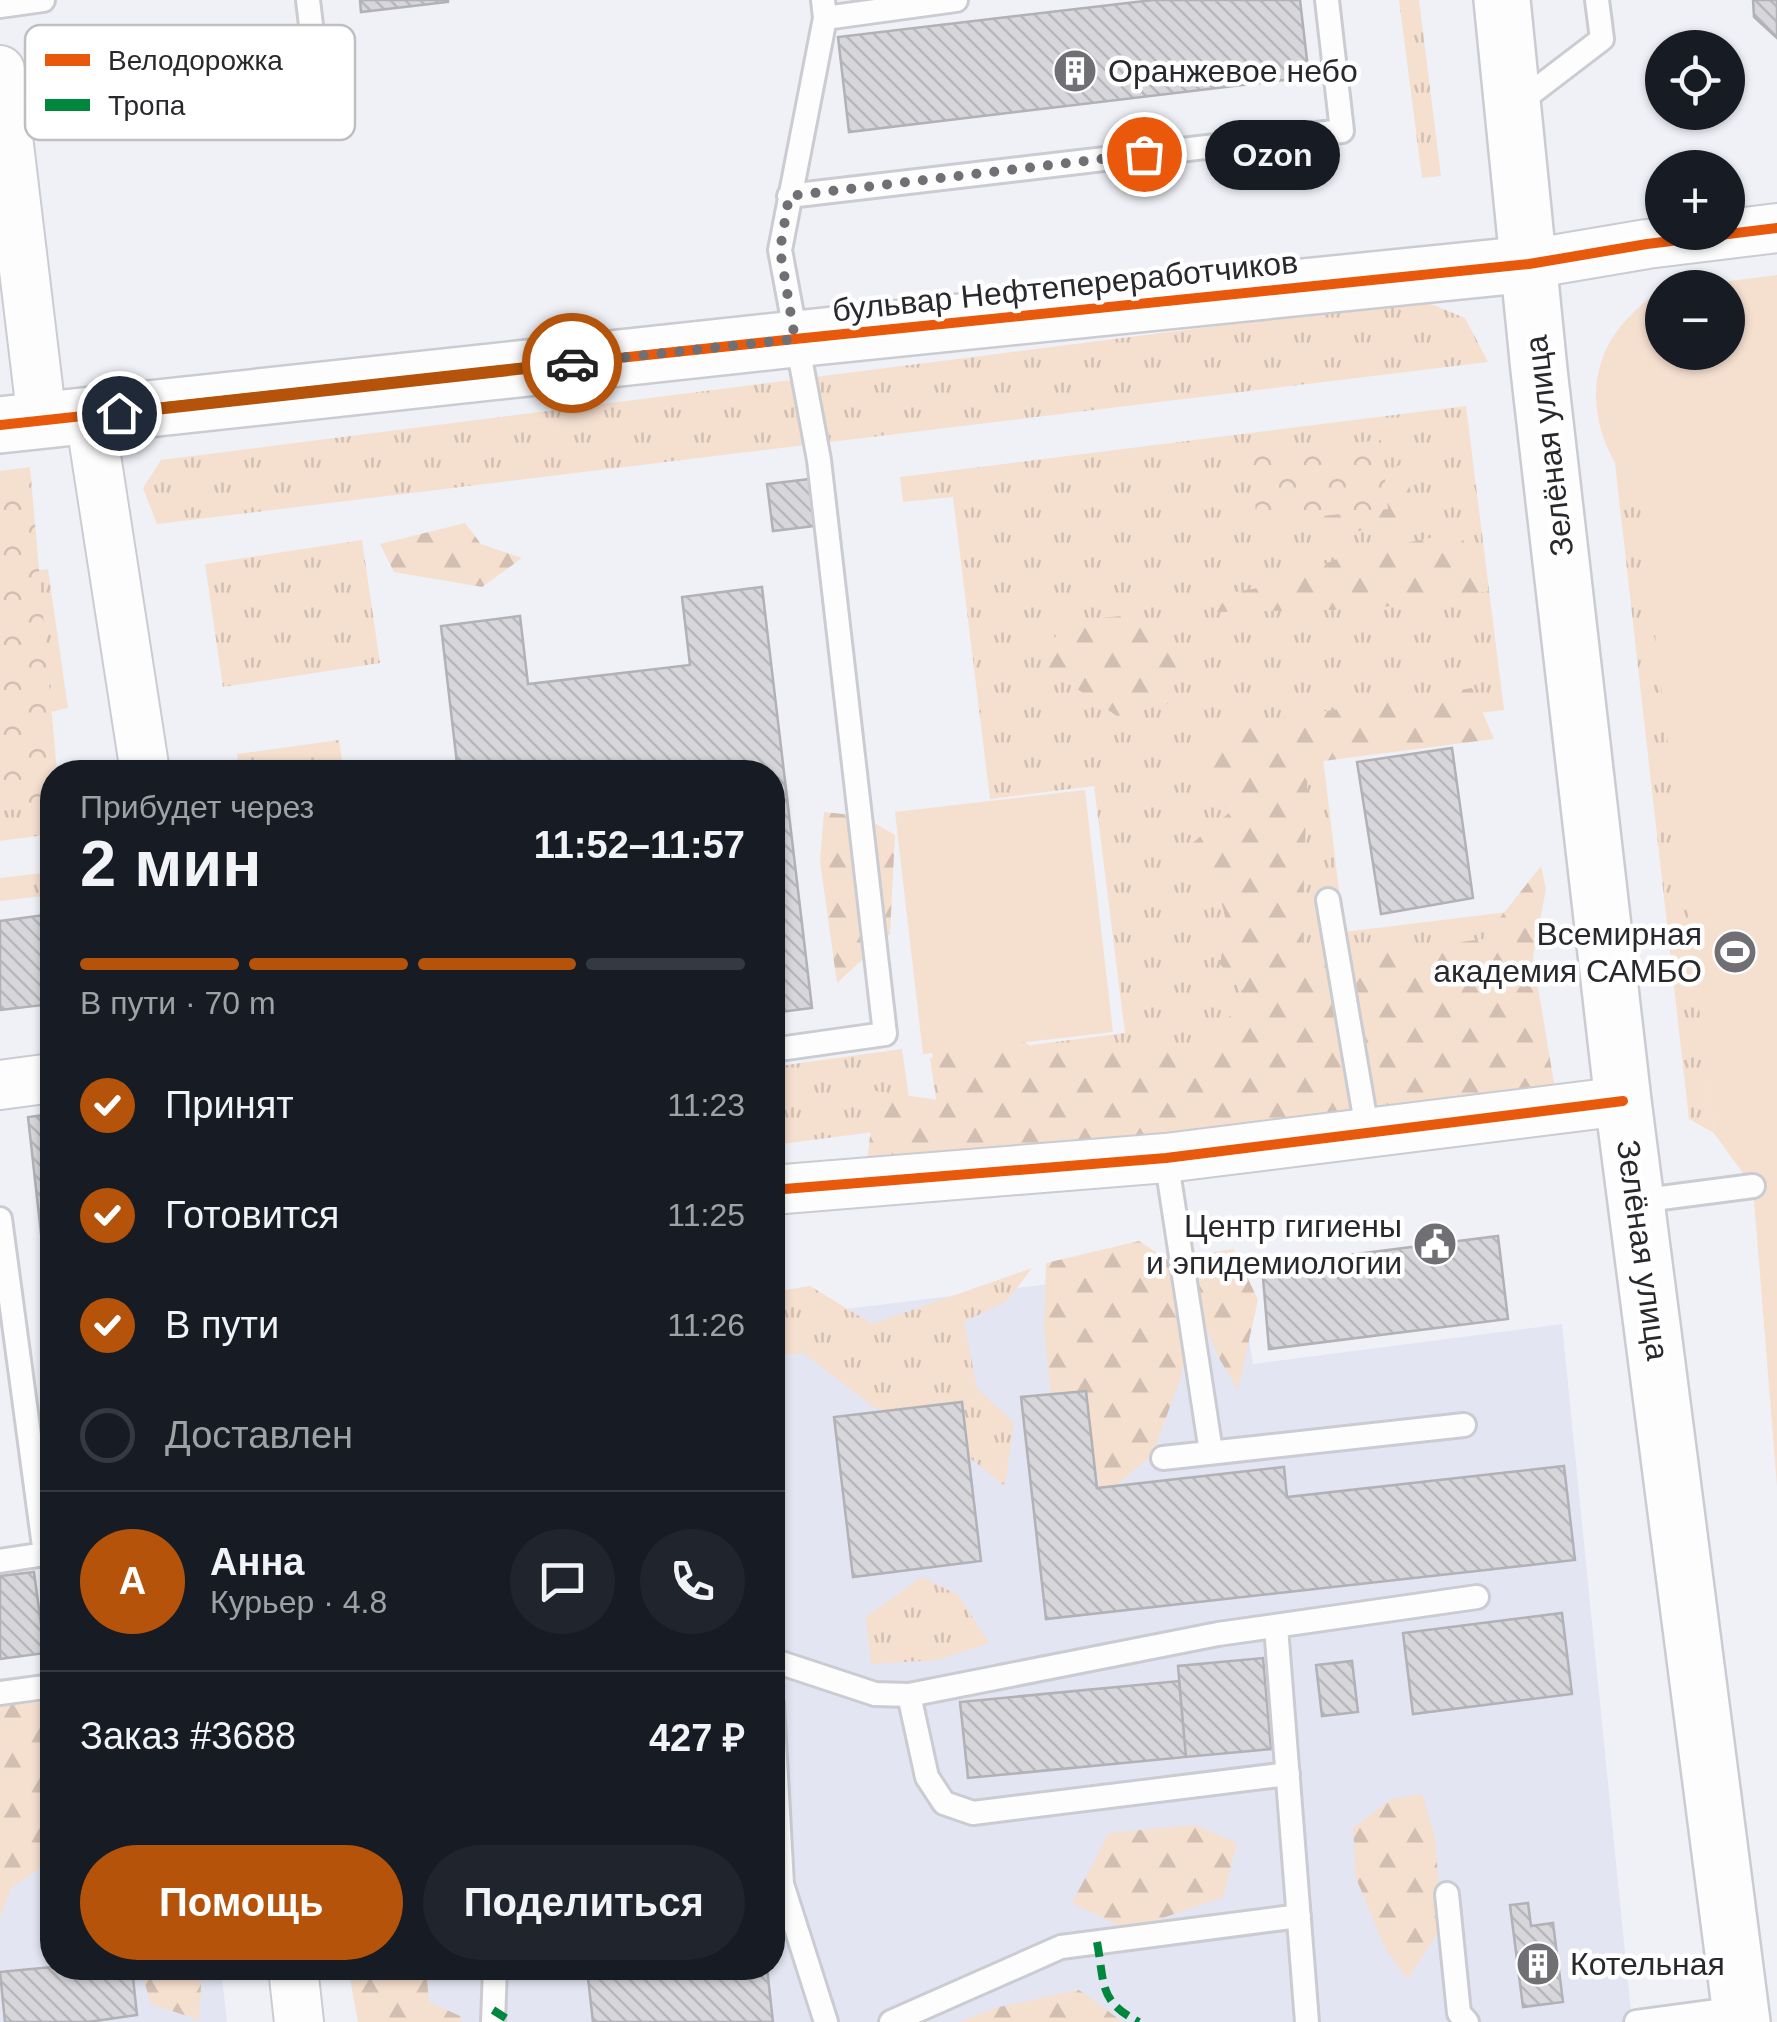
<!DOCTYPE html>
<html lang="ru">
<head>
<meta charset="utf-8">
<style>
  body { margin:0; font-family:Arial,sans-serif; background:#20242c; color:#f1f3f6; height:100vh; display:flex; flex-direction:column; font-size:38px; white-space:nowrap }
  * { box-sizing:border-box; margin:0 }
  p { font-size:32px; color:#9ea1a6 }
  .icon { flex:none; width:55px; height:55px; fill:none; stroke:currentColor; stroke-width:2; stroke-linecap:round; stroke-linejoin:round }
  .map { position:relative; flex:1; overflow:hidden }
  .side { position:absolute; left:40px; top:760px; width:745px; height:1220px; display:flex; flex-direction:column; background:#171b24; border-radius:40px; box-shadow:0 2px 8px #0004 }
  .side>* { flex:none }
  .controls { position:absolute; left:1645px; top:30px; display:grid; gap:20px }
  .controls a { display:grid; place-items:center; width:100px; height:100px; border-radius:50%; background:#171b24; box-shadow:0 2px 8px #0004; font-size:50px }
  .pin { position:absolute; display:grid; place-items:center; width:85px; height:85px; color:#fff; margin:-42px; border:5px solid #fff; border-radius:50%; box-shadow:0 2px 10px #0007 }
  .courier { position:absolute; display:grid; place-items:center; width:100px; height:100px; margin:-50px; border:8px solid #b45309; border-radius:50%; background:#fff; color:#222; box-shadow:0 2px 12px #0007 }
  .bubble { position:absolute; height:70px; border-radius:35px; background:#171b24; box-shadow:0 2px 8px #0004; font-size:32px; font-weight:700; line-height:70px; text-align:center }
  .headline em { font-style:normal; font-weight:700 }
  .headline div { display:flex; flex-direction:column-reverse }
  .headline { display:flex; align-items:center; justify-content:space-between; height:170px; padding:0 40px }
  h1 { font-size:65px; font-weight:700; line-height:75px }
  .bar { display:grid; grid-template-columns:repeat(4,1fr); gap:15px 10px; align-content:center; height:120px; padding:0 40px }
  .bar i { height:12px; border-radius:8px; background:#363941 }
  .bar .active { background:#b45309 }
  .bar p { grid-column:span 4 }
  .line { display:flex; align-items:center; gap:25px; padding:0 40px; border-top:2px solid #363941 }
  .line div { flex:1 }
  .round { display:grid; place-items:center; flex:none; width:105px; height:105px; border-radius:52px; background:#20242c }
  ol { padding:0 40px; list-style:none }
  li { display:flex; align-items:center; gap:30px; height:110px }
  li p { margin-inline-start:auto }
  li .icon { padding:10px; border-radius:50%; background:#b45309; color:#fff; stroke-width:4 }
  li:last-child { color:#9ea1a6 }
  li i { width:55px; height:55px; border:5px solid #363941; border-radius:50% }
  .button { display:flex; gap:20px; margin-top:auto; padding:20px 40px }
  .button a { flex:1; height:115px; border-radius:60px; background:#b45309; color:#fff; font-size:40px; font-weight:700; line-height:115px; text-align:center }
  .button a+a { background:#20242c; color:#f1f3f6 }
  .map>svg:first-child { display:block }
</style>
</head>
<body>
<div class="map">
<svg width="1777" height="2022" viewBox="0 0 1777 2022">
  <defs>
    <pattern id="grass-tufts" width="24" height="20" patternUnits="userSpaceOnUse" patternTransform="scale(2.5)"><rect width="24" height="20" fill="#f5dfcf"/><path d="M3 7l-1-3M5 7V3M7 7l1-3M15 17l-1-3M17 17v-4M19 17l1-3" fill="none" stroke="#d2bfb2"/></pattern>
    <pattern id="forest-firs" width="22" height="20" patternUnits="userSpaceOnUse" patternTransform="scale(2.5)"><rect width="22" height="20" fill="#f5dfcf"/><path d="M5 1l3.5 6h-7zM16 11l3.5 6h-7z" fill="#d2bfb2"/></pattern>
    <pattern id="park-crowns" width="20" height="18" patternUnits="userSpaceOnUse" patternTransform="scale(2.5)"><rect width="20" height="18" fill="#f5dfcf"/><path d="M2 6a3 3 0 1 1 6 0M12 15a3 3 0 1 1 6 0" fill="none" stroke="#d2bfb2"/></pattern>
    <pattern id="building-back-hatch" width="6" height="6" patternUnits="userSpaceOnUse" patternTransform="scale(2.5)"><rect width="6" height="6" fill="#d6d6db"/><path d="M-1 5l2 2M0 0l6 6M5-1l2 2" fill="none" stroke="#b8b8bc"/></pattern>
  </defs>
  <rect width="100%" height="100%" fill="#f0f1f7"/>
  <!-- built -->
  <path fill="#e3e5f2" d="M1236,1261L1253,1364L1562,1324L1632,2022H397L390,1968H772L773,1318Z
    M52,1734V1968H221L227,2022H0V1742Z"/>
  <!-- grass -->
  <path fill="url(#grass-tufts)" d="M1399,0H1419L1441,176L1422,178Z
    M1421,300L1465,318L1488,362L157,524L143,488L161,460Z
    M1466,406L1504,710L1320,733L1344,932L1516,911L1540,1093L945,1161L930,1058L1125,1033L1094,786L990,799L953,497L903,502L900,477Z
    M1615,463L1637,482L1674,497L1673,771L1714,1133L1689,1119Z
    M362,540L380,663L223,687L205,564Z
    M48,569L68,708L39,715L0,576Z
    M339,740L344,772H239L237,754Z
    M46,789L52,834L0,841V794Z
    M51,872L52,895L0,901V878Z
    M902,1049L913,1127L773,1145L772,1067Z
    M1032,1268L1007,1301L964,1322L977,1388L1014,1423L1005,1486L930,1426L874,1407L803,1353L773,1356V1292L810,1286L872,1324Z
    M922,1577L958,1595L989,1643L937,1660L871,1664L866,1617Z"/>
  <!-- forest -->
  <path fill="url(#forest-firs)" d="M1405,462L1415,517L1315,542L1289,494L1326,506Z
    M465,523L481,544L522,558L482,587L394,572L380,544Z
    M1459,532L1489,591L1370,609L1216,612L1215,596L1274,585L1344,556Z
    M1135,615L1177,660L1170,703L1117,716L1043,666L1062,621Z
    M1472,688L1494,739L1308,763L1301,951H1395L1483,939L1541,866L1546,889L1533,957L1556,1095L867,1163L875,1091L939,1100L932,1052L985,1014L1036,1050L1114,1047L1207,1053L1244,993L1220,964L1227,924L1215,877L1179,854L1229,813L1194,756L1218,728Z
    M824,812L862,816L895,835L890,934L837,983L820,861Z
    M1139,1241L1166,1259L1234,1249L1258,1300L1238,1390L1219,1358L1194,1299L1180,1380L1152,1455L1102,1497L1085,1408L1052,1400L1044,1331L1046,1263Z
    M52,1701V1860L11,1888L0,1917V1706Z
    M1422,1794L1435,1837L1442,1926L1408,1979L1386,1950L1356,1878L1353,1828L1392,1799Z
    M1195,1825L1237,1843L1223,1897L1128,1930L1072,1903L1109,1833Z
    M140,1968H202L199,2020L151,2004Z
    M348,1968H426L429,2002L460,2016L462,2022H358Z
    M1079,1990L1123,2022H958L999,2007Z"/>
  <!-- park -->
  <path fill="url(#park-crowns)" d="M1381,440L1388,509L1257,523L1250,454Z
    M30,467L57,772H52V806L0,811V471Z"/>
  <!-- garden -->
  <path fill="#f5dfcf" d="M1777,275V1486L1753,1187L1714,1133L1637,482C1630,476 1619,469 1614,461C1586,410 1590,355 1631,315C1641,305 1648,297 1662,293V352H1728V288L1683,287Z
    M1085,790L1113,1032L923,1054L895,812Z"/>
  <!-- building -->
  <path fill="url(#building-back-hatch)" stroke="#b1b1b6" stroke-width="2.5" d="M360,0H448V2L361,12Z
    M1153,0H1300L1309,77L849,132L838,37Z
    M1753,0H1777V38L1754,17Z
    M810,479L815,526L773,531L767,484Z
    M762,587L812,1008L772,1013V772H458L441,626L520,616L528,684L690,665L682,597Z
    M1452,748L1473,898L1381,914L1357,762Z
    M52,914V1004L0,1010V921Z
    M52,1114V1332L28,1117Z
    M1498,1236L1508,1319L1269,1349L1262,1266Z
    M1086,1391L1097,1488L1284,1467L1287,1497L1564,1466L1575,1560L1046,1619L1021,1397Z
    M962,1402L981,1561L853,1577L834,1417Z
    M34,1572L45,1653L0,1659V1576Z
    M1562,1613L1572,1694L1413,1714L1403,1633Z
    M1263,1658L1271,1749L1186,1757L1178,1666Z
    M1352,1661L1358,1712L1322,1716L1316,1665Z
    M1179,1681L1186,1757L968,1778L960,1702Z
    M1528,1903L1531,1926L1553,1923L1563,2002L1523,2007L1510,1905Z
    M52,1967L132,1968L137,2015L88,2022H5L0,1972Z
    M578,1968H767L773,2022H593L587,1969Z"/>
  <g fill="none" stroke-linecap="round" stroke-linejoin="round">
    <defs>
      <path id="service" d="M308,0L312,34
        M0,6L43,0
        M825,18L956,0
        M1517,104L1602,39L1597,0
        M789,196L1342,131L1327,0
        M1328,900L1368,1135
        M772,1050L885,1034L819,460L780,250L825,18L823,0
        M1166,1158L1211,1452
        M1638,1201L1753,1186
        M0,1219L45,1554L52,1556
        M1163,1458L1464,1425
        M0,1561L45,1554
        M1276,1627L1307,2022
        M772,1660L875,1694L909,1695L1218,1634L1477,1597
        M0,1693L52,1686
        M909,1695L927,1777L944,1803L973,1813L1288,1774
        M772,1704L782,1884L826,2022
        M1447,1894L1459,2013L1467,2022
        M493,2022L495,1968
        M891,2022L1061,1947L1299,1916
        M1636,2022L1740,2008"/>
      <path id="minor" d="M0,70L42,420
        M1529,264L1647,244L1777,228
        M90,417L145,772
        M0,1085L52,1078
        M772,1190L1166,1158L1623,1101
        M293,1968L299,2022"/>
      <path id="tertiary" d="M0,425L795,339L1529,264"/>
      <path id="secondary" d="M1502,0L1539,370L1623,1101L1742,2022"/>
    </defs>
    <!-- service casing -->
    <use href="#service" stroke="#cbccd1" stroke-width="28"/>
    <!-- minor casing -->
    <use href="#minor" stroke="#cbccd1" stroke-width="52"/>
    <!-- tertiary casing -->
    <use href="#tertiary" stroke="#cbccd1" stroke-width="60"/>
    <!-- secondary casing -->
    <use href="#secondary" stroke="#cbccd1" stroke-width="60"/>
    <!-- service -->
    <use href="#service" stroke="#fdfdfe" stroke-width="22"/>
    <!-- minor -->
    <use href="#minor" stroke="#fdfdfe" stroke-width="48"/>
    <!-- tertiary -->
    <use href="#tertiary" stroke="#fdfdfe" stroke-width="55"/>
    <!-- secondary -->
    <use href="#secondary" stroke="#fdfdfe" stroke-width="55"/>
    <!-- quiet -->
    <path stroke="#00873e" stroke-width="8" stroke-dasharray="15 8" stroke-linecap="butt" d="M1097,1942C1105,1984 1098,2001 1139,2022
      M493,2010L512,2022"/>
    <defs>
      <path id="cycleway" d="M0,425L795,339L1529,264L1647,244L1777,228
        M772,1190L1166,1158L1623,1101"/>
    </defs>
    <!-- cycleway casing -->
    <use href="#cycleway" stroke="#fff" stroke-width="16"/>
    <!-- cycleway -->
    <use href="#cycleway" stroke="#e8590c" stroke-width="10"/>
  </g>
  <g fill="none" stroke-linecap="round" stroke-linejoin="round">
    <!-- done -->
    <path stroke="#6f6f74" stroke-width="10" stroke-dasharray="0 18" d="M572,363L795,339L780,250L789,196L1144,154"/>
    <!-- route -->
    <path stroke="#b45309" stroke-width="12" d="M119,413L572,363"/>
  </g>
  <!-- icons -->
  <defs>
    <symbol id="building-disc" viewBox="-11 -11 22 22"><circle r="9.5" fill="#6f6f74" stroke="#fff"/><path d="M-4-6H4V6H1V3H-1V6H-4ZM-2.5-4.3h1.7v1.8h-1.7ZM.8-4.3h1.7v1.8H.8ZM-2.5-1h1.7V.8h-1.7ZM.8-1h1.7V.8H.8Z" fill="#fff"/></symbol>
    <symbol id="stadium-disc" viewBox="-11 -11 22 22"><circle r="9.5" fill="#6f6f74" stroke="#fff"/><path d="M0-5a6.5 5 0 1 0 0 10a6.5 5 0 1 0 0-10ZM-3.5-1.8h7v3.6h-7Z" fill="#fff"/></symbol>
    <symbol id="civic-disc" viewBox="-11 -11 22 22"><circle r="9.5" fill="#6f6f74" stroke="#fff"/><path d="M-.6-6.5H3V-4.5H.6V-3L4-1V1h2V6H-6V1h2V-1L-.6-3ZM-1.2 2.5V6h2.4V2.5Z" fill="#fff"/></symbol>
  </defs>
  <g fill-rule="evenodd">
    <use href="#building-disc" x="1050" y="46" width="50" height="50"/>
    <use href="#stadium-disc" x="1710" y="927" width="50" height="50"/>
    <use href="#civic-disc" x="1410" y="1219" width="50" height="50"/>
    <use href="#building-disc" x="1513" y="1939" width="50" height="50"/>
  </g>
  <g text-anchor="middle" stroke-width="9" stroke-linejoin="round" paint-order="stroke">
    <!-- poi labels -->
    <g font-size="32" fill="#29292d" stroke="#fff" text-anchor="start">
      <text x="1108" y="82">Оранжевое небо</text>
      <text x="1702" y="945" text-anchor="end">Всемирная<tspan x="1702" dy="37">академия САМБО</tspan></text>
      <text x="1402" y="1237" text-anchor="end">Центр гигиены<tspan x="1402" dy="37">и эпидемиологии</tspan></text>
      <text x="1570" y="1975">Котельная</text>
    </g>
    <!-- street labels -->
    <g font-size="32" fill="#29292d" stroke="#fff">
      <text transform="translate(1065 286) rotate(-6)" y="11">бульвар Нефтепереработчиков</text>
      <text transform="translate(1549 446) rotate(-97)" y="11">Зелёная улица</text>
      <text transform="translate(1643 1250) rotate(82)" y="11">Зелёная улица</text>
    </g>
  </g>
  <!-- legend -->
  <rect x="25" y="25" width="330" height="115" rx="15" fill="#fff" stroke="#bfbfc0" stroke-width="2.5"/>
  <rect x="45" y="54" width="45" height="12" fill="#e8590c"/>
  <rect x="45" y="99" width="45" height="12" fill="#00873e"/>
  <g font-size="28" fill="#29292d">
    <text x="108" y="70">Велодорожка</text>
    <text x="108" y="115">Тропа</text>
  </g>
</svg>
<div class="controls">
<a><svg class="icon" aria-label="locate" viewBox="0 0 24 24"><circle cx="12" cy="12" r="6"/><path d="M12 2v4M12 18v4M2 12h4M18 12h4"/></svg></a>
<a>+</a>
<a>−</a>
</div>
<div class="pin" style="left:1144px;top:154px;background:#ea580c"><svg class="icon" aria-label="bag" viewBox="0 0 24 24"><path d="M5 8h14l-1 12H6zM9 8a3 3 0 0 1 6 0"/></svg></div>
<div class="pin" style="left:119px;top:413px;background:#1f2937"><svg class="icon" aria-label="home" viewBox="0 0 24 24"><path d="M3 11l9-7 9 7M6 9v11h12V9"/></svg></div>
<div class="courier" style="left:572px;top:363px"><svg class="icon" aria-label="car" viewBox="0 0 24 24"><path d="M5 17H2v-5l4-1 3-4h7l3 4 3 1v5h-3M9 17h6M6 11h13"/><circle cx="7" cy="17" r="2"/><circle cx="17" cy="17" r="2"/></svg></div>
<div class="bubble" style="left:1205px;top:120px;width:135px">Ozon</div>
<section class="side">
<div class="headline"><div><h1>2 мин</h1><p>Прибудет через</p></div><em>11:52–11:57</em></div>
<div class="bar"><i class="active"></i><i class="active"></i><i class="active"></i><i></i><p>В пути · 70 m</p></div>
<ol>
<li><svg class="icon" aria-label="check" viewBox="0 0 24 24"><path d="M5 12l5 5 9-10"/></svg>Принят<p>11:23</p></li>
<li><svg class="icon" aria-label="check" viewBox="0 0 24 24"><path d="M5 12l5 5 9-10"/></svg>Готовится<p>11:25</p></li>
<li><svg class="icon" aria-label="check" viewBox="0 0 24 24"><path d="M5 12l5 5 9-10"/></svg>В пути<p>11:26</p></li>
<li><i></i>Доставлен</li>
</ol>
<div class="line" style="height:180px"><b class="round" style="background:#b45309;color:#fff">А</b><div><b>Анна</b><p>Курьер · 4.8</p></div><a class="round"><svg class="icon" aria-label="chat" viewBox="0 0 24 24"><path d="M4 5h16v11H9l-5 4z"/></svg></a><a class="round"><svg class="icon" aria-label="phone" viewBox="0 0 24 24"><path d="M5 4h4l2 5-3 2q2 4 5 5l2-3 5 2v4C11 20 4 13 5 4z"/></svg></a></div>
<div class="line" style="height:130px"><div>Заказ #3688</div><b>427 ₽</b></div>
<div class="button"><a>Помощь</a><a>Поделиться</a></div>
</section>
</div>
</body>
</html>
